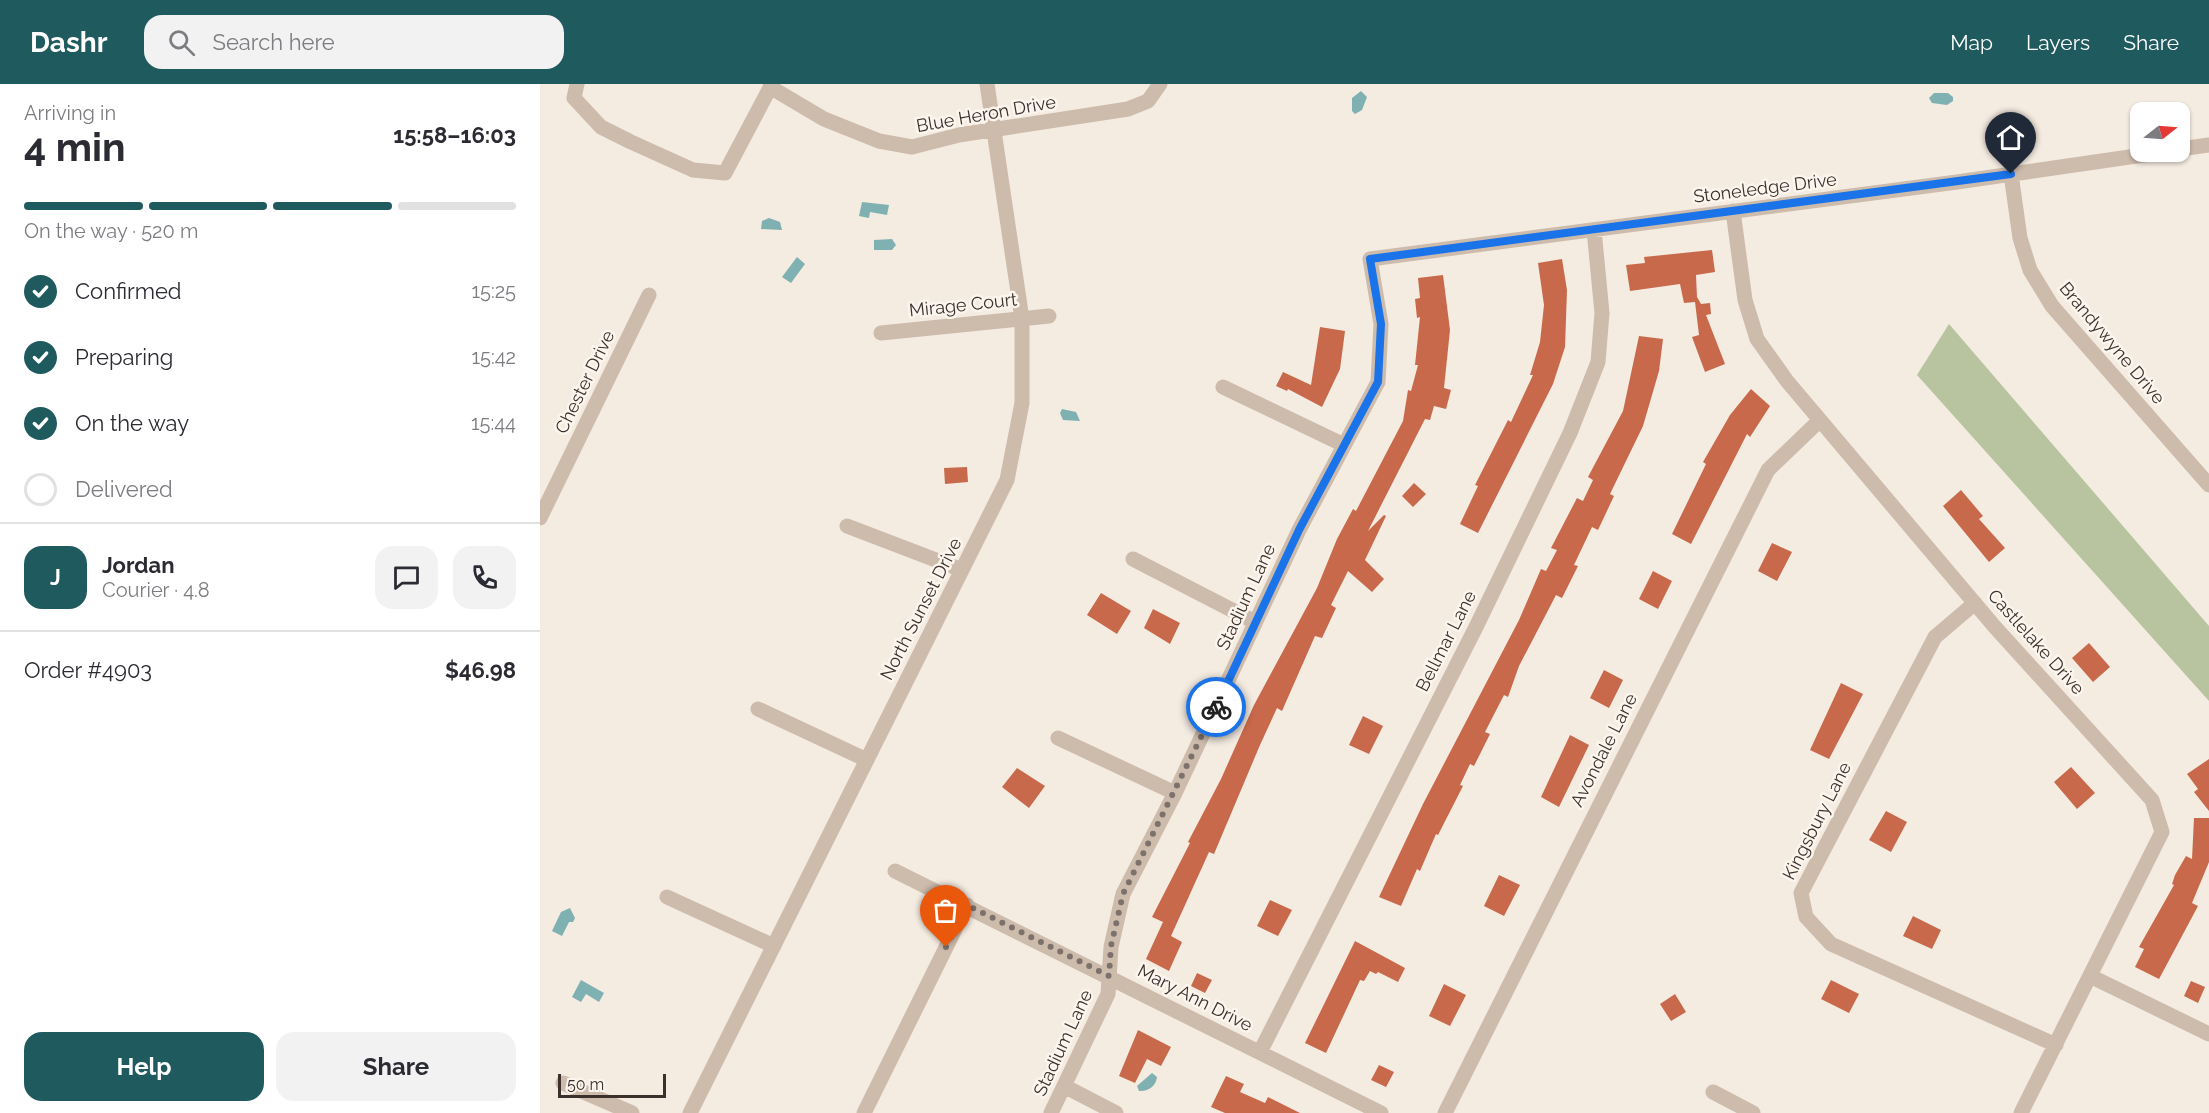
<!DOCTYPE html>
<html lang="en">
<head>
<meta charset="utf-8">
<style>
  body { margin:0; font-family:Raleway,sans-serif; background:#f2f2f3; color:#2b2b33; height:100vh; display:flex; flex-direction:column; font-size:22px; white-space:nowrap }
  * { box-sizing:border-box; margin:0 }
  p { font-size:20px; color:#7c7c81 }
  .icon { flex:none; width:33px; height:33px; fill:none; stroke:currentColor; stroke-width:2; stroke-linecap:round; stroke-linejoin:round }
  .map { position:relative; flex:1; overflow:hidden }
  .panel { display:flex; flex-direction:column; background:#fff; width:540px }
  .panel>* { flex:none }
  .needle { width:39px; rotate:73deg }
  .tools { position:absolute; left:1590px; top:18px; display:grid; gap:12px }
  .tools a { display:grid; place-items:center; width:60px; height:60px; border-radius:12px; background:#fff; box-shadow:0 2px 4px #0004; font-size:30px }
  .scale { position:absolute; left:18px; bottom:15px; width:108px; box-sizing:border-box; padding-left:6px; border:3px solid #3b302b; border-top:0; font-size:16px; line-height:21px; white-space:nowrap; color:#3b302b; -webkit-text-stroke:4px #fbf5ee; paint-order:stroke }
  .pin { position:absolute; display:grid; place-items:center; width:51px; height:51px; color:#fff; margin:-62px -26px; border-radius:50% 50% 50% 0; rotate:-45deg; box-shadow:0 0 6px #0007 }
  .pin .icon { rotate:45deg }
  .courier { position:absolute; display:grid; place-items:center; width:60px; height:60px; margin:-30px; border:4px solid #1a73e8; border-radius:50%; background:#fff; color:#222; box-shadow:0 2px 8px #0007 }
  .headline em { font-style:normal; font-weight:700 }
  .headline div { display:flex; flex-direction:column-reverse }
  .headline { display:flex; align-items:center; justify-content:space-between; height:102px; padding:0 24px }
  h1 { font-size:39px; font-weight:700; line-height:45px }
  .bar { display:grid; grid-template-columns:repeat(4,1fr); gap:9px 6px; align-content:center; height:72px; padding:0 24px }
  .bar i { height:8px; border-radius:4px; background:#e1e1e2 }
  .bar .selected { background:#1f5a5e }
  .bar p { grid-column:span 4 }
  .line { display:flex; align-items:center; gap:15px; padding:0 24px; border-top:2px solid #e1e1e2 }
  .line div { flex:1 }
  .round { display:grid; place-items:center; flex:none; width:63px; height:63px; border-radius:18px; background:#f2f2f3 }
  ol { padding:0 24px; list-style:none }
  li { display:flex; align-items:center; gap:18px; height:66px }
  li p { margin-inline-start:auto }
  li .icon { padding:6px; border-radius:50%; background:#1f5a5e; color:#fff; stroke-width:4 }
  li:last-child { color:#7c7c81 }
  li i { width:33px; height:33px; border:3px solid #e1e1e2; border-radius:50% }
  .cta { display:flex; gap:12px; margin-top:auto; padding:12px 24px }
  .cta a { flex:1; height:69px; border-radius:18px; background:#1f5a5e; color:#fff; font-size:24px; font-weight:700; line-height:69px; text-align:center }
  .cta a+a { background:#f2f2f3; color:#2b2b33 }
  header { display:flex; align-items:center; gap:36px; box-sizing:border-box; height:84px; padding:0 30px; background:#1f5a5e; color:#fff }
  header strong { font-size:28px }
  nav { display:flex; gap:33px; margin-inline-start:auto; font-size:21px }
  .search { width:420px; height:54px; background:#f2f2f3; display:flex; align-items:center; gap:15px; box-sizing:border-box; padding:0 21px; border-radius:18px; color:#7c7c81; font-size:22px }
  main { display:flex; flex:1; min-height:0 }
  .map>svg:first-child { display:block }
</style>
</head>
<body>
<header>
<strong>Dashr</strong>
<div class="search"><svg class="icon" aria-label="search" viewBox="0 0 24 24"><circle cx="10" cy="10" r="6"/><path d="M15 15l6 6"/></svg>Search here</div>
<nav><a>Map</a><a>Layers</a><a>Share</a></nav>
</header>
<main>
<section class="panel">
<div class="headline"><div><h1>4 min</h1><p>Arriving in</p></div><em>15:58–16:03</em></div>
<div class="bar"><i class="selected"></i><i class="selected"></i><i class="selected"></i><i></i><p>On the way · 520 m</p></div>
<ol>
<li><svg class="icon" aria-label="check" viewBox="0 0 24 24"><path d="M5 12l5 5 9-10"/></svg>Confirmed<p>15:25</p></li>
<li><svg class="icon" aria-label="check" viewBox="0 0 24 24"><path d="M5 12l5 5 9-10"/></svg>Preparing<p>15:42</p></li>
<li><svg class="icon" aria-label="check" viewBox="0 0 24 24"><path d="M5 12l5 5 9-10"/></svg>On the way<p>15:44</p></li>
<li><i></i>Delivered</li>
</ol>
<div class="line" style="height:108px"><b class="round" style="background:#1f5a5e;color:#fff">J</b><div><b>Jordan</b><p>Courier · 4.8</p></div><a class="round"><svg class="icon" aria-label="chat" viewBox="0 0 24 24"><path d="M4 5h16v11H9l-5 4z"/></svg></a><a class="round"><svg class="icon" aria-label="phone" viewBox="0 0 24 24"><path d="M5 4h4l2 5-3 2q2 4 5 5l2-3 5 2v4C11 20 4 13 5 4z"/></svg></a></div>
<div class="line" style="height:78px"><div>Order #4903</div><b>$46.98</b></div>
<div class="cta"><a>Help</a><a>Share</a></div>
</section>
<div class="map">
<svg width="1669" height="1029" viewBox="0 0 1669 1029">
  <rect width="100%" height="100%" fill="#f4ebe1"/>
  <!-- green -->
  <path fill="#b8c4a0" d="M1409,240L1669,542V617L1377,291Z"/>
  <!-- water -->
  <path fill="#7fb0b2" d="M821,7L827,13L822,26L815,30L812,27V14Z
    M1394,9H1408L1413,13V17L1407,21L1392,19L1389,14Z
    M322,118L349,121L347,131L330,128L329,134L319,132Z
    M229,134L240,138L242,146L221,145L222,137Z
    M352,155L356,161L352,166H334V156Z
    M257,173L265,180L251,199L242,193Z
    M522,325L536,328L540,337L523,336L520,329Z
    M30,824L35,834L33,838H29L22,852L12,847L21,828Z
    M41,896L64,909L59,918L46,910L41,918L32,913Z
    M612,989L617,993C616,1002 608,1008 599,1007L597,1002Z"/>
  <!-- building -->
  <path fill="#c8694b" d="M1172,166L1175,188L1156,191L1157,213L1161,220L1170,219L1171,230L1166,231L1185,280L1165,288L1152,253L1159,251L1155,218L1144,219L1140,200L1090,207L1086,181L1105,179L1104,173Z
    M1022,175L1027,206L1025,263L1013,300L938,449L920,440L938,402L935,401L968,336L971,338L993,291H990L1000,258L1004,221L998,179Z
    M903,191L910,246L904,304L911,306L906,325L894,322L890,336L885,335L828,447L844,431L846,432L825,476L844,495L832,508L808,487L791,521L796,524L782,554L775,552L742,627L737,624L720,661L674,770L669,768L631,852L642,858L629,887L606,875L623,838L612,833L650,759L648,758L681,695L714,621L777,504L797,455L813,425L816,427L863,337L868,306L871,307L878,281H875L880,233L877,234L875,215L880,214L878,194Z
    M780,243L805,247L800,285L782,323L748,305L747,307L736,302L743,288L771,301Z
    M1099,252L1123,255L1119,287L1103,342L1070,410L1074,412L1058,446L1052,443L1034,481L1038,482L1022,514L1016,511L979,582L968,613L964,611L945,648L950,650L934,682L930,680L920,701L923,702L898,751L896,750L880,787L877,785L861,822L839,813L883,720L979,536L1001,485L1006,487L1017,466L1011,464L1037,414L1043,417L1053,396L1048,393L1083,327Z
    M1211,305L1230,322L1210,353L1207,350L1151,460L1132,450L1166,380L1163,378L1190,331Z
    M427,383L428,398L405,400L404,384Z
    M874,399L886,410L873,423L862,412Z
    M1421,406L1443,432L1439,435L1465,464L1449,478L1403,422Z
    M1232,459L1252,468L1237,497L1218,487Z
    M1113,487L1132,497L1118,525L1099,515Z
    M561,509L591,527L577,550L547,531Z
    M613,525L640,539L630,560L604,544Z
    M1549,559L1570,583L1553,598L1532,574Z
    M1064,586L1083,596L1069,624L1050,614Z
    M1301,599L1323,610L1289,675L1270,666Z
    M823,632L843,642L829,670L809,661Z
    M1030,651L1049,661L1019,723L1001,713Z
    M1669,675V727L1654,708L1658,705L1647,690Z
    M1531,683L1555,709L1537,725L1514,698Z
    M477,684L505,702L489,724L462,703Z
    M1346,727L1367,738L1351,768L1329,756Z
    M1654,734H1669V778L1652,819L1658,822L1619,895L1595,883L1604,865L1599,863L1634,801L1632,800L1635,791L1646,772L1652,775Z
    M959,791L980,801L964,832L944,822Z
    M730,816L752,826L738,852L717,842Z
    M1373,832L1401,846L1392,865L1363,852Z
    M815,857L865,884L858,898L838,888L836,890L830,887L824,897L820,896L786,969L765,959Z
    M657,889L672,896L665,909L651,902Z
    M1291,896L1319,910L1309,929L1281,915Z
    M1651,897L1665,903L1658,919L1644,912Z
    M904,900L926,911L910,942L889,932Z
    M1135,910L1146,928L1131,937L1120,920Z
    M598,946L631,963L621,982L607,975L595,999L579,992Z
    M839,981L854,988L846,1003L831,996Z
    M686,992L704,1000L700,1008L725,1019L728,1013L760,1029H685L671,1023Z"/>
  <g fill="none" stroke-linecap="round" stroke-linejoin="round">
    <!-- minor -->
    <path stroke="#cdbbac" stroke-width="15" d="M37,0L34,14L61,43L91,58L153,86L185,89L232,0
      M230,3L284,35L339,57L372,63L419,51L588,25L608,17L620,0
      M1640,65L1669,61
      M1471,90L1480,154L1490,186L1512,222L1669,401
      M1193,127L1205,216L1217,255L1247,297L1454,542L1612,716L1622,748L1481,1029
      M341,249L509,232
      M683,303L804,361
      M0,434L109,211
      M307,442L422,486
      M593,475L715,538
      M1435,519L1395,553L1261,809L1266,833L1291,860L1516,961
      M218,625L327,676
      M518,654L635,709
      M355,787L841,1029
      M127,813L234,862
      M1550,892L1669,950
      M720,968L936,543L1030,349L1058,278L1062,229L1054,146
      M23,999L92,1029
      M524,1002L576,1029
      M1173,1008L1213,1029
      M150,1029L467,396L482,319V235L447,0
      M324,1029L427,821
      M511,1029L568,910L571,863L583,810L635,709L759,446L838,298L841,240L830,175L1417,98L1624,68
      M905,1029L1228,386L1280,336"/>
  </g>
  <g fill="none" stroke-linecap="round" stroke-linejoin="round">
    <!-- done -->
    <path stroke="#7c716b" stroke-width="6" stroke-dasharray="0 10.8" d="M406,863L427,821L569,892L571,862L583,810L676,623"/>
    <!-- route -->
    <path stroke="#1a73e8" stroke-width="8" d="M676,623L759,446L838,298L841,240L830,175L1471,90"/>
  </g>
  <g text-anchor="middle" stroke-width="5" stroke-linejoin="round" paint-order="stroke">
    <!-- street labels -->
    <g font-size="18" fill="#3b302b" stroke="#fbf5ee">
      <text transform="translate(446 30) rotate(-10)" y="6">Blue Heron Drive</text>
      <text transform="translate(1225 104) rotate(-7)" y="6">Stoneledge Drive</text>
      <text transform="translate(423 221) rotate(-6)" y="6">Mirage Court</text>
      <text transform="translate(1572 259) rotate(50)" y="6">Brandywyne Drive</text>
      <text transform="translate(45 298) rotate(-64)" y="6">Chester Drive</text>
      <text transform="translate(706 513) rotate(-65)" y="6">Stadium Lane</text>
      <text transform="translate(381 525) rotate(-63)" y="6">North Sunset Drive</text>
      <text transform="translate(906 557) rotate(-63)" y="6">Bellmar Lane</text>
      <text transform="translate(1496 558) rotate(48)" y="6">Castlelake Drive</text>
      <text transform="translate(1064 666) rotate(-63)" y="6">Avondale Lane</text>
      <text transform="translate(1277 737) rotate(-63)" y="6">Kingsbury Lane</text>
      <text transform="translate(655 914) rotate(27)" y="6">Mary Ann Drive</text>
      <text transform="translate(523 959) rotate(-65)" y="6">Stadium Lane</text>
    </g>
  </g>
</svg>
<div class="tools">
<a><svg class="needle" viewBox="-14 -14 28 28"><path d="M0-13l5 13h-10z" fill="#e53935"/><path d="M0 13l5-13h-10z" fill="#7c7c81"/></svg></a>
</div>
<div class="scale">50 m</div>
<div class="pin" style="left:406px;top:863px;background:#ea580c"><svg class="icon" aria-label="bag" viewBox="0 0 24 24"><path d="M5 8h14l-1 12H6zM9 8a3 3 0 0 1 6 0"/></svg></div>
<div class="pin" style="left:1471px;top:90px;background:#1f2937"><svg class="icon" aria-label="home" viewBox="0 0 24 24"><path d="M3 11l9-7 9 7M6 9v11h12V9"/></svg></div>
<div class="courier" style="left:676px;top:623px"><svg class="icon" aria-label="bike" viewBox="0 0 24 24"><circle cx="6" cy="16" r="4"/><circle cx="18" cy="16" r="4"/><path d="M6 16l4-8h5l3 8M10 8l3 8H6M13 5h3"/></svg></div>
</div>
</main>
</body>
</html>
